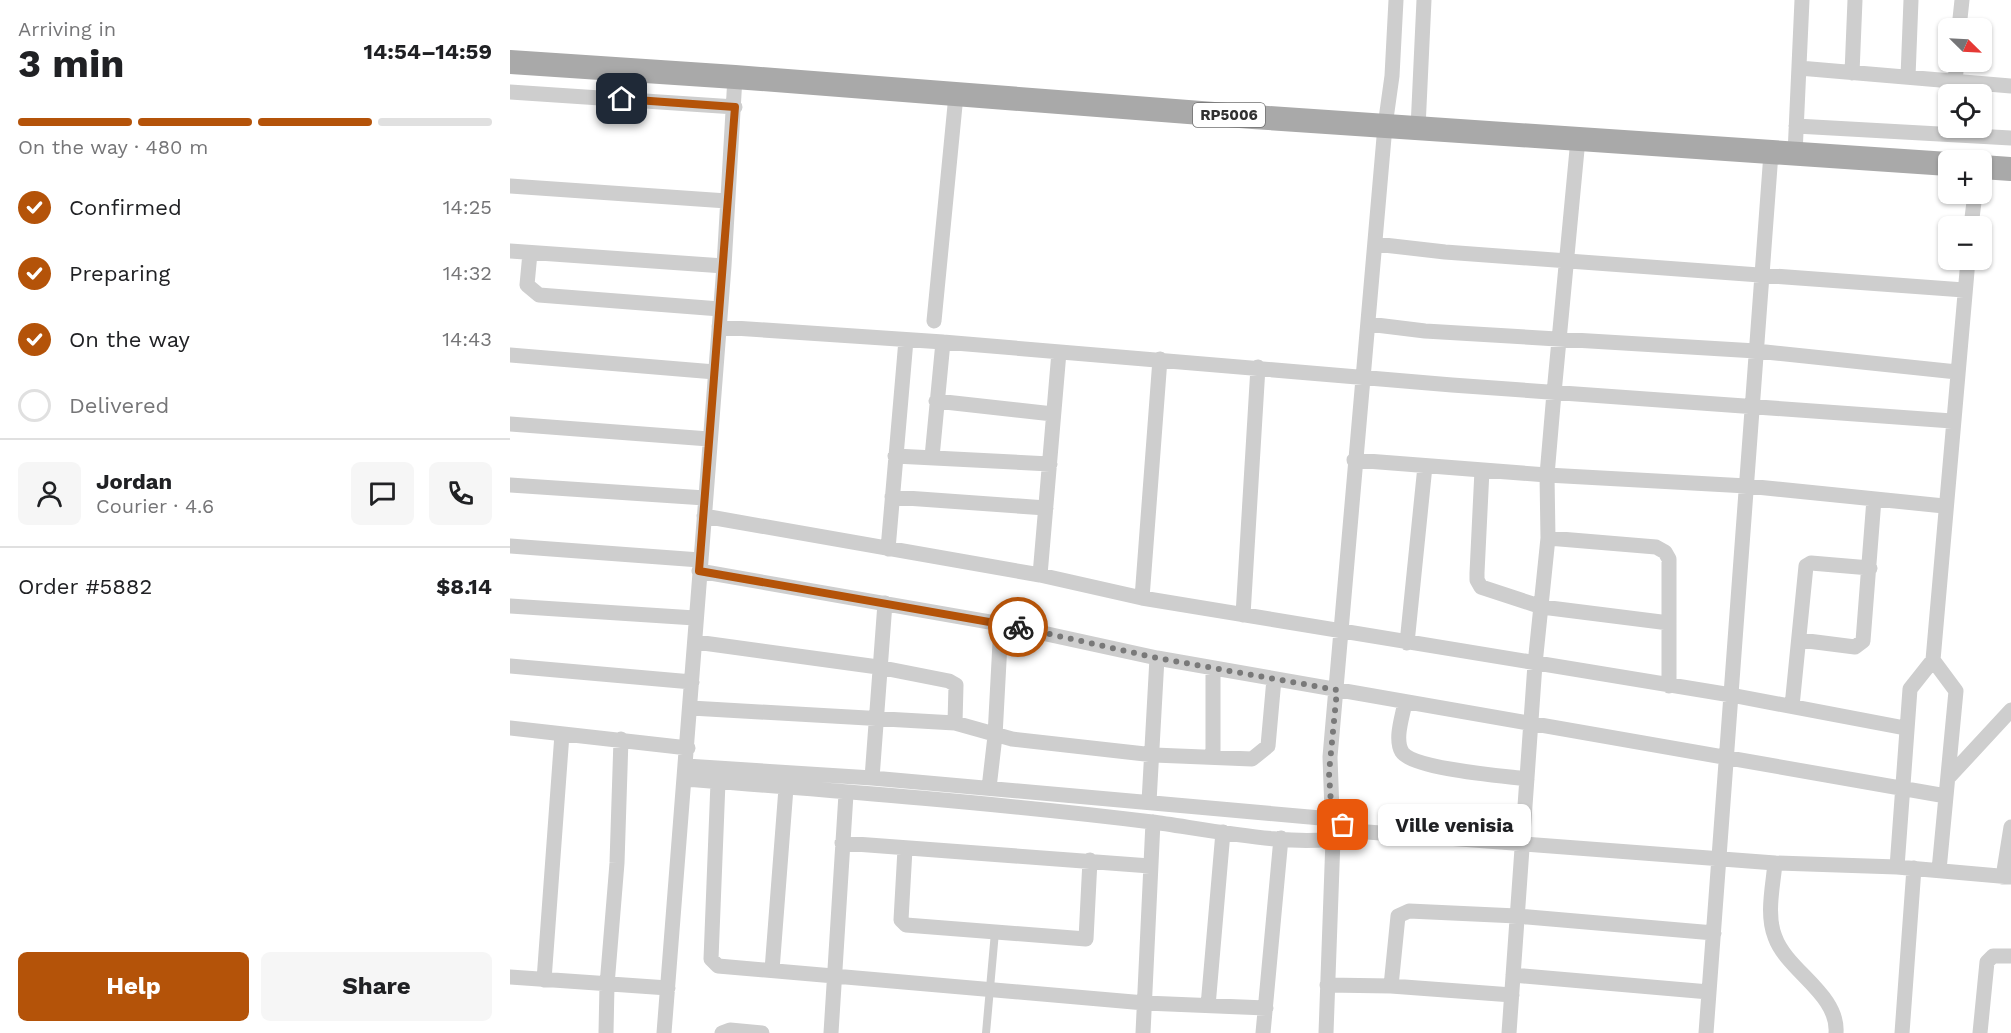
<!DOCTYPE html>
<html lang="en">
<head>
<meta charset="utf-8">
<style>
  body { margin:0; font-family:"Work Sans",sans-serif; background:#f6f6f6; color:#202124; height:100vh; display:flex; flex-direction:column; font-size:22px; white-space:nowrap }
  * { box-sizing:border-box; margin:0 }
  p { font-size:20px; color:#757577 }
  .icon { flex:none; width:33px; height:33px; fill:none; stroke:currentColor; stroke-width:2; stroke-linecap:round; stroke-linejoin:round }
  .map { position:relative; flex:1; overflow:hidden }
  .side { display:flex; flex-direction:column; background:#fff; width:510px }
  .side>* { flex:none }
  .needle { width:39px; rotate:114deg }
  .tools { position:absolute; left:1428px; top:18px; display:grid; gap:12px }
  .tools a { display:grid; place-items:center; width:54px; height:54px; border-radius:9px; background:#fff; box-shadow:0 2px 4px #0004; font-size:30px }
  .pin { position:absolute; display:grid; place-items:center; width:51px; height:51px; color:#fff; margin:-26px; border-radius:12px; box-shadow:0 3px 9px #0006 }
  .courier { position:absolute; display:grid; place-items:center; width:60px; height:60px; margin:-30px; border:4px solid #b45309; border-radius:50%; background:#fff; color:#222; box-shadow:0 2px 8px #0007 }
  .bubble { position:absolute; height:42px; border-radius:9px; background:#fff; box-shadow:0 2px 4px #0004; font-size:20px; font-weight:700; line-height:42px; text-align:center }
  .head em { font-style:normal; font-weight:700 }
  .head div { display:flex; flex-direction:column-reverse }
  .head { display:flex; align-items:center; justify-content:space-between; height:102px; padding:0 18px }
  h1 { font-size:39px; font-weight:700; line-height:45px }
  .bar { display:grid; grid-template-columns:repeat(4,1fr); gap:9px 6px; align-content:center; height:72px; padding:0 18px }
  .bar i { height:8px; border-radius:4px; background:#e0e0e0 }
  .bar .current { background:#b45309 }
  .bar p { grid-column:span 4 }
  .line { display:flex; align-items:center; gap:15px; padding:0 18px; border-top:2px solid #e0e0e0 }
  .line div { flex:1 }
  .round { display:grid; place-items:center; flex:none; width:63px; height:63px; border-radius:9px; background:#f6f6f6 }
  ol { padding:0 18px; list-style:none }
  li { display:flex; align-items:center; gap:18px; height:66px }
  li p { margin-inline-start:auto }
  li .icon { padding:6px; border-radius:50%; background:#b45309; color:#fff; stroke-width:4 }
  li:last-child { color:#757577 }
  li i { width:33px; height:33px; border:3px solid #e0e0e0; border-radius:50% }
  .primary-button { display:flex; gap:12px; margin-top:auto; padding:12px 18px }
  .primary-button a { flex:1; height:69px; border-radius:9px; background:#b45309; color:#fff; font-size:24px; font-weight:700; line-height:69px; text-align:center }
  .primary-button a+a { background:#f6f6f6; color:#202124 }
  main { display:flex; flex:1; min-height:0 }
  .map>svg:first-child { display:block }
</style>
</head>
<body>
<main>
<section class="side">
<div class="head"><div><h1>3 min</h1><p>Arriving in</p></div><em>14:54–14:59</em></div>
<div class="bar"><i class="current"></i><i class="current"></i><i class="current"></i><i></i><p>On the way · 480 m</p></div>
<ol>
<li><svg class="icon" aria-label="check" viewBox="0 0 24 24"><path d="M5 12l5 5 9-10"/></svg>Confirmed<p>14:25</p></li>
<li><svg class="icon" aria-label="check" viewBox="0 0 24 24"><path d="M5 12l5 5 9-10"/></svg>Preparing<p>14:32</p></li>
<li><svg class="icon" aria-label="check" viewBox="0 0 24 24"><path d="M5 12l5 5 9-10"/></svg>On the way<p>14:43</p></li>
<li><i></i>Delivered</li>
</ol>
<div class="line" style="height:108px"><a class="round"><svg class="icon" aria-label="person" viewBox="0 0 24 24"><circle cx="12" cy="8" r="4"/><path d="M4 21q1-7 8-7t8 7"/></svg></a><div><b>Jordan</b><p>Courier · 4.6</p></div><a class="round"><svg class="icon" aria-label="chat" viewBox="0 0 24 24"><path d="M4 5h16v11H9l-5 4z"/></svg></a><a class="round"><svg class="icon" aria-label="phone" viewBox="0 0 24 24"><path d="M5 4h4l2 5-3 2q2 4 5 5l2-3 5 2v4C11 20 4 13 5 4z"/></svg></a></div>
<div class="line" style="height:78px"><div>Order #5882</div><b>$8.14</b></div>
<div class="primary-button"><a>Help</a><a>Share</a></div>
</section>
<div class="map">
<svg width="1501" height="1033" viewBox="0 0 1501 1033">
  <rect width="100%" height="100%" fill="#fff"/>
  <g fill="none" stroke-linecap="round" stroke-linejoin="round">
    <!-- lane -->
    <path stroke="#cecece" stroke-width="8" d="M476,1033L485,932"/>
    <!-- street -->
    <path stroke="#cecece" stroke-width="15" d="M1449,28L1452,0
      M1289,68L1501,86
      M1342,73L1345,0
      M1398,77L1401,0
      M1445,81L1447,62
      M0,92L225,107
      M1286,126L1501,138
      M908,128L914,0
      M1285,154L1292,0
      M0,186L217,201
      M1461,226L1465,194
      M865,244L935,252L1454,290
      M0,251L214,266
      M20,253L17,285L29,295L210,309
      M424,321L446,95
      M858,324L915,331L1246,351L1447,372
      M209,327L433,342L942,385L1442,421
      M0,355L205,372
      M426,401L543,414
      M0,424L199,439
      M385,456L540,464
      M422,457L433,342
      M844,460L1037,475L1237,486L1434,506
      M972,470L967,573V580L971,587L1032,607L1159,623
      M0,485L195,498
      M382,497L536,508
      M194,516L530,575L632,598L1221,695L1395,728
      M1038,538L1146,547L1155,552L1159,559V686
      M0,546L190,560
      M378,549L396,340
      M189,571L491,624L647,658L1436,796
      M530,575L549,352
      M632,598L650,359
      M0,606L185,618
      M733,615L748,367
      M1290,640L1345,647L1353,641L1364,499
      M186,642L368,667L439,681L446,685L445,723
      M897,643L915,466
      M1423,660L1446,691L1429,870
      M0,666L182,682
      M895,702C893,715 884,739 892,752C903,769 994,776 1017,779
      M1282,706L1296,566L1301,563L1360,568
      M181,708L445,723L502,739L644,755L742,759L758,746L764,679
      M0,728L178,748
      M703,757V668
      M176,766L362,778L822,819L844,831L1265,863L1387,867L1501,877
      M1439,777L1501,710
      M362,778L375,603
      M175,779C330,791 487,803 642,822C684,827 796,850 831,836
      M208,782L201,959L208,966L635,1003L756,1008
      M479,788L485,736L491,624
      M639,802L647,658
      M332,843L640,866
      M395,849L391,920L396,925L576,939L580,860
      M1265,863C1263,886 1256,915 1265,937C1277,971 1329,994 1326,1033
      M1387,867L1400,689L1423,660L1458,260
      M1493,877L1501,827
      M262,970L276,788
      M1003,975L1199,992
      M0,977L158,988
      M34,980L52,734
      M817,985L881,986L1002,995
      M881,986L888,916L899,911L1007,916L1204,933
      M698,1006L713,832
      M96,1033L97,985L107,863L111,739
      M154,1033L214,266L225,77
      M212,1033L220,1030L252,1033
      M321,1033L336,794
      M633,1033L643,822
      M753,1033L771,838
      M816,1033L823,839L820,757L875,126L882,76L886,0
      M999,1033L1025,664L1038,538L1037,475L1044,393L1068,139
      M1196,1033L1261,153
      M1392,1033L1404,868
      M1470,1033L1477,962L1483,956H1501"/>
    <!-- primary -->
    <path stroke="#a9a9a9" stroke-width="24" d="M0,62L225,77L743,117L1438,164
      M1472,167L1501,169"/>
  </g>
  <g fill="none" stroke-linecap="round" stroke-linejoin="round">
    <!-- done -->
    <path stroke="#797979" stroke-width="6" stroke-dasharray="0 10.8" d="M508,627L647,658L827,690L819,773L822,819L833,825"/>
    <!-- route -->
    <path stroke="#b45309" stroke-width="8" d="M112,99L225,107L189,571L508,627"/>
  </g>
  <g text-anchor="middle" stroke-width="6" stroke-linejoin="round" paint-order="stroke">
    <!-- shield labels -->
    <rect fill="#fff" stroke="#6f6f6f" stroke-width="1.5" x="683" y="103" width="72" height="24" rx="4.5"/>
    <g font-size="15" font-weight="bold" fill="#313131">
      <text x="719" y="120">RP5006</text>
    </g>
  </g>
</svg>
<div class="tools">
<a><svg class="needle" viewBox="-14 -14 28 28"><path d="M0-13l5 13h-10z" fill="#e53935"/><path d="M0 13l5-13h-10z" fill="#757577"/></svg></a>
<a><svg class="icon" aria-label="locate" viewBox="0 0 24 24"><circle cx="12" cy="12" r="6"/><path d="M12 2v4M12 18v4M2 12h4M18 12h4"/></svg></a>
<a>+</a>
<a>−</a>
</div>
<div class="pin" style="left:833px;top:825px;background:#ea580c"><svg class="icon" aria-label="bag" viewBox="0 0 24 24"><path d="M5 8h14l-1 12H6zM9 8a3 3 0 0 1 6 0"/></svg></div>
<div class="pin" style="left:112px;top:99px;background:#1f2937"><svg class="icon" aria-label="home" viewBox="0 0 24 24"><path d="M3 11l9-7 9 7M6 9v11h12V9"/></svg></div>
<div class="courier" style="left:508px;top:627px"><svg class="icon" aria-label="bike" viewBox="0 0 24 24"><circle cx="6" cy="16" r="4"/><circle cx="18" cy="16" r="4"/><path d="M6 16l4-8h5l3 8M10 8l3 8H6M13 5h3"/></svg></div>
<div class="bubble" style="left:868px;top:804px;width:153px">Ville venisia</div>
</div>
</main>
</body>
</html>
